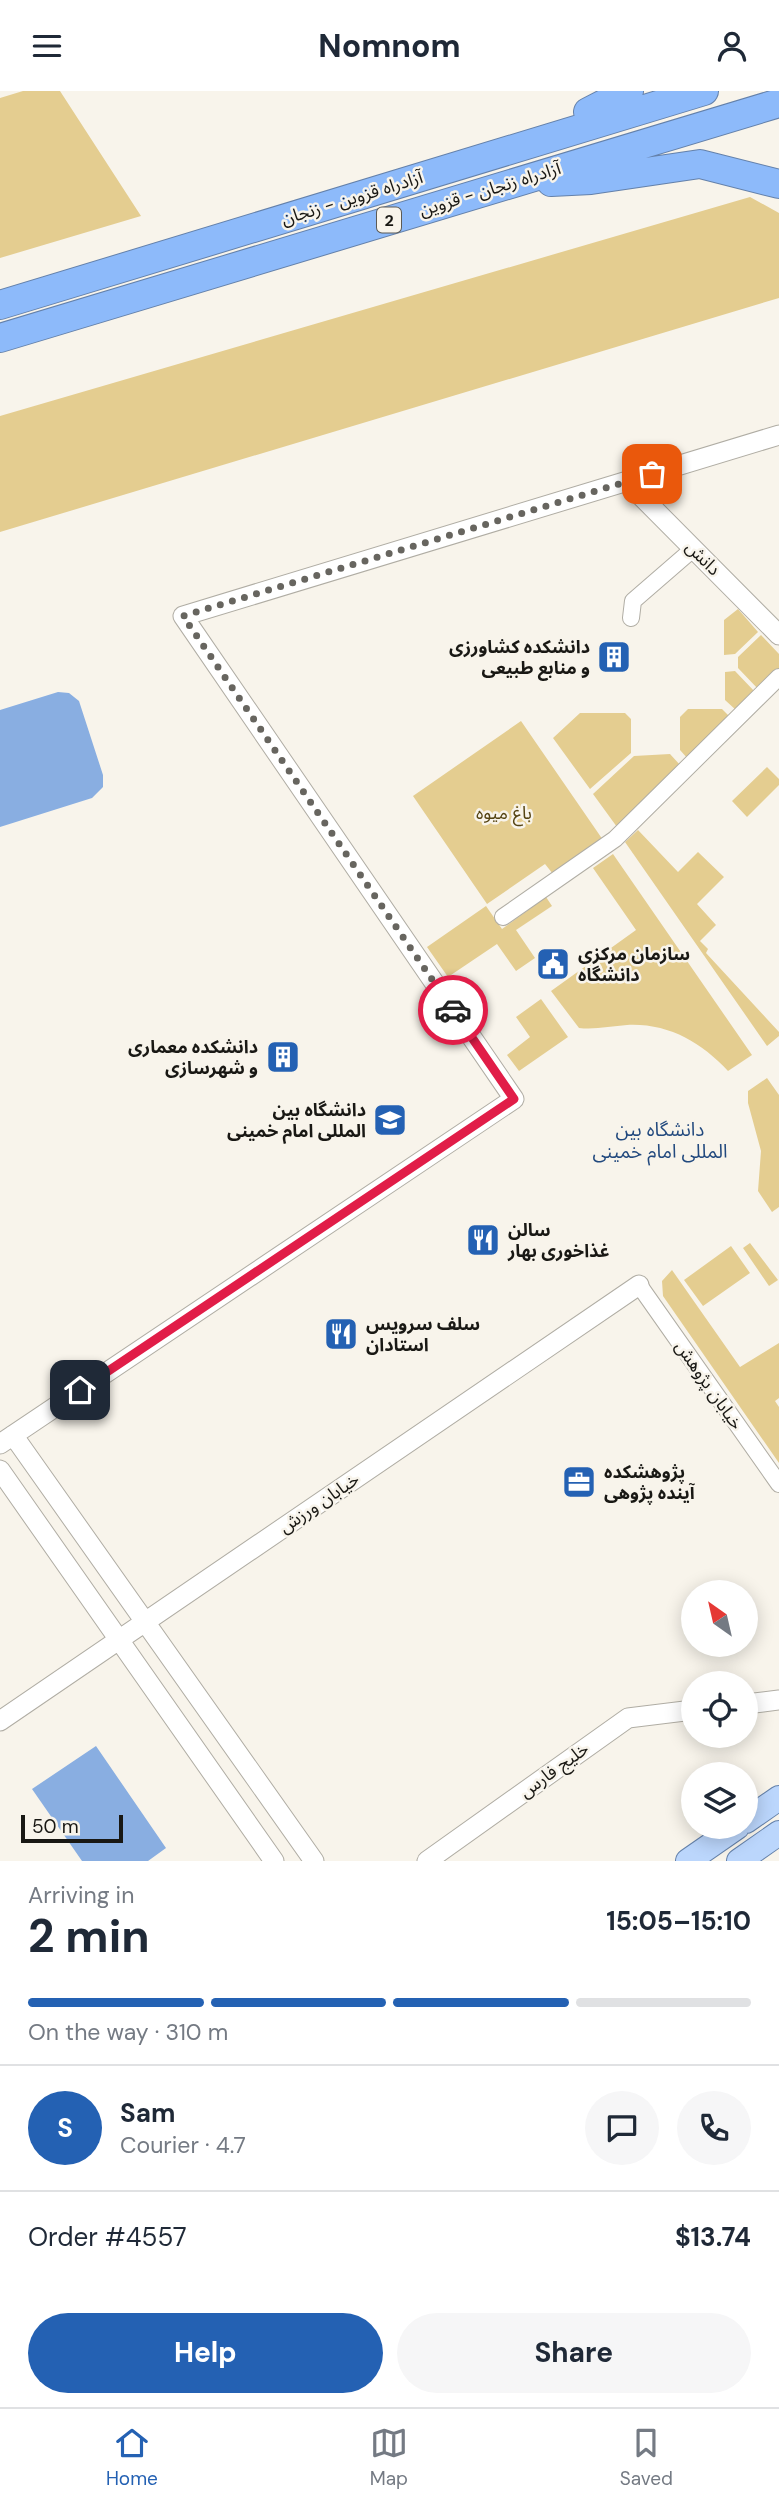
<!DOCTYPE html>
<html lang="en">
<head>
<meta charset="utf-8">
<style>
  body { margin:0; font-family:"DM Sans","Noto Sans Arabic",sans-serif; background:#f6f6f7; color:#1f2937; height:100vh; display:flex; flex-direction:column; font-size:26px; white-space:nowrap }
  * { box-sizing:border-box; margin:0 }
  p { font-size:23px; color:#747a83 }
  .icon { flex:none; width:38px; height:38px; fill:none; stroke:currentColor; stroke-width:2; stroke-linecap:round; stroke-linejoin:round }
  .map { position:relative; height:1770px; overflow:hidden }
  .sheet { display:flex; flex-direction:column; background:#fff; flex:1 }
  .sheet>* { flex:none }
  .needle { width:46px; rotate:326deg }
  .fabs { position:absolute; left:681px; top:1489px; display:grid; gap:14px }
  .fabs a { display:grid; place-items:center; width:77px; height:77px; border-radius:50%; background:#fff; box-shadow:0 4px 18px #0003; font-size:35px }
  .scale { position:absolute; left:21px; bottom:18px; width:102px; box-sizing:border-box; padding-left:7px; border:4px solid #191814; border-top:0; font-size:19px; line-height:24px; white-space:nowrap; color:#191814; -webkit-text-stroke:5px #f8f4eb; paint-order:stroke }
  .pin { position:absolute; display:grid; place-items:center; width:60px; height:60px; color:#fff; margin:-30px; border-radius:14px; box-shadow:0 4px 10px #0006 }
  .courier { position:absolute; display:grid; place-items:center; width:70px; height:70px; margin:-35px; border:5px solid #e11d48; border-radius:50%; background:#fff; color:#222; box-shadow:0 2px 9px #0007 }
  .summary em { font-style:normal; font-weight:700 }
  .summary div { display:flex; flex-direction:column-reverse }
  .summary { display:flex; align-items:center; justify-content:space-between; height:119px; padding:0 28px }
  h1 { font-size:46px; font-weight:700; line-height:52px }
  .bar { display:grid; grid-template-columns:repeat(4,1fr); gap:10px 7px; align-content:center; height:84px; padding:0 28px }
  .bar i { height:9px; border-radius:5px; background:#e0e1e3 }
  .bar .selected { background:#2461b3 }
  .bar p { grid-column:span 4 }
  .line { display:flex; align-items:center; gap:18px; padding:0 28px; border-top:2px solid #e0e1e3 }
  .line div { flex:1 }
  .round { display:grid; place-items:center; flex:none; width:74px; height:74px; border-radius:37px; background:#f6f6f7 }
  .primary-button { display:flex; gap:14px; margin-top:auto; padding:14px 28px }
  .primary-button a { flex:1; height:80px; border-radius:42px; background:#2461b3; color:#fff; font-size:28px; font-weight:700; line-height:80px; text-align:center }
  .primary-button a+a { background:#f6f6f7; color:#1f2937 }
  header { display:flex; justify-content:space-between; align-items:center; height:91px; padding:0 28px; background:#fff; font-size:32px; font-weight:700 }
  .tab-bar { display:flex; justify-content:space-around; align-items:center; height:98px; border-top:2px solid #e0e1e3; background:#fff; font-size:19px; color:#747a83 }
  .tab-bar a { display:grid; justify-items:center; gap:4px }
  .tab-bar .selected { color:#2461b3 }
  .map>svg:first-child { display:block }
</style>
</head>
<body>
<header><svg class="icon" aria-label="menu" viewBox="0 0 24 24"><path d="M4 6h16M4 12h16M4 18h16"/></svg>Nomnom<svg class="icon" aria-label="person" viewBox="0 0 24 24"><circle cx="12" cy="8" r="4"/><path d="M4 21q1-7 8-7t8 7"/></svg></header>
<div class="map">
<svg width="779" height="1770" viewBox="0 0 779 1770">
  <rect width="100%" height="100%" fill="#f8f4eb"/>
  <!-- green -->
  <path fill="#e4cd90" d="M23,0H60L141,125L0,167V7Z
    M750,106L779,122V207L0,441V325Z
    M738,518L758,541L735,563L724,564V529Z
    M761,544L779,563V578L759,599L738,577V566Z
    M735,580L756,602L737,620L725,609V581Z
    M688,618H722L730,626L688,668L680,659V626Z
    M580,622H625L631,628V662L590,698L553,647Z
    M521,630L603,749L553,783L545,773L487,813L413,705Z
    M670,663L681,675L617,736L593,703L634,665Z
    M767,676L779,688V694L747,726L732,710Z
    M638,739L678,781L698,761L724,786L697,813L716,834L700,850L708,858L706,862L779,941V945L767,955L625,751Z
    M613,763L752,964L728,980C701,951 668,932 627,934C611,935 595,939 579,937L551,900L636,839L593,777Z
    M546,806L552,815L516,839L535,867L516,880L497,853L448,886L427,856L486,815L502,838Z
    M541,908L568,946L519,980L507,964L530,946L516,926Z
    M767,987L779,1004V1116L772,1121L758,1100L761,1060L748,1012V1000Z
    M750,1152L778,1189L769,1195L743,1157Z
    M731,1155L750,1182L703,1215L684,1189Z
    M672,1179L740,1276L779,1252V1307L775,1310L779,1316V1372L663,1205L662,1190Z"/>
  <!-- water -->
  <path fill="#89aee1" d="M58,601L69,602L79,610L103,684V696L92,707L0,736V619Z
    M96,1655L166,1757L148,1770H82L32,1698Z"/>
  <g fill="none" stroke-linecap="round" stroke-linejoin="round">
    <defs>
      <path id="minor" d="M631,527L633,510L693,458
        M503,826L615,748L779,586
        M639,1194L779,1393"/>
      <path id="tertiary" d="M627,391L779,544
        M13,1344L314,1770
        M0,1353L514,1008L183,525L779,344
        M0,1379L274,1770
        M746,1613L779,1609
        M0,1630L639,1194
        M427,1770L628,1627L693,1619"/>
      <path id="primary" d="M746,1730L779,1707
        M688,1770L737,1736
        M739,1770L779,1742"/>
      <path id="motorway" d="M588,21L629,0
        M551,91L591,89L700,73L779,93
        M0,214L704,0
        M0,247L779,12"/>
    </defs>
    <!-- minor casing -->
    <use href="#minor" stroke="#b0ada4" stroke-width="18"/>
    <!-- tertiary casing -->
    <use href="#tertiary" stroke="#b0ada4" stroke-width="21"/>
    <!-- primary casing -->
    <use href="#primary" stroke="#6481aa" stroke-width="26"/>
    <!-- motorway casing -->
    <use href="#motorway" stroke="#6481aa" stroke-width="30"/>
    <!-- minor -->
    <use href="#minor" stroke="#fff" stroke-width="16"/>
    <!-- tertiary -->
    <use href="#tertiary" stroke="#fff" stroke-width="19"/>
    <!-- primary -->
    <use href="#primary" stroke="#bbd6fc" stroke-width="24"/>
    <!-- motorway -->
    <use href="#motorway" stroke="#8dbafa" stroke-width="28"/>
  </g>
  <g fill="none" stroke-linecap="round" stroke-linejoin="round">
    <!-- done -->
    <path stroke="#67655f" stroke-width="7" stroke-dasharray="0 12.6" d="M453,919L183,525L652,383"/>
    <!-- route -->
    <path stroke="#e11d48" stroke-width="9" d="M80,1299L514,1008L453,919"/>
  </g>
  <!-- icons -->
  <defs>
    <symbol id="building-square" viewBox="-11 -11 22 22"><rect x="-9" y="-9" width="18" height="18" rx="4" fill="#2461b3" stroke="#f8f4eb"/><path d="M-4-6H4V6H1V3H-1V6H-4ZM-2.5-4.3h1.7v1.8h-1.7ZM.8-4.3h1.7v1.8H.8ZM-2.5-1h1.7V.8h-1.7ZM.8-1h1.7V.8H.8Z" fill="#fff"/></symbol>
    <symbol id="civic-square" viewBox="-11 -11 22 22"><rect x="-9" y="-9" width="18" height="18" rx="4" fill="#2461b3" stroke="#f8f4eb"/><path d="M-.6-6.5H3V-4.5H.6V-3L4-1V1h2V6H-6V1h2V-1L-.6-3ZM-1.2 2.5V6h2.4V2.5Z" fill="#fff"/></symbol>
    <symbol id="university-square" viewBox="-11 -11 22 22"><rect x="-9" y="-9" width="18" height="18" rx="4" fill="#2461b3" stroke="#f8f4eb"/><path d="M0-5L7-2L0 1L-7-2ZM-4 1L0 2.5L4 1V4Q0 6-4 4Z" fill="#fff"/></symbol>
    <symbol id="restaurant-square" viewBox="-11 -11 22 22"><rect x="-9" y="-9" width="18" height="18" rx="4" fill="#2461b3" stroke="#f8f4eb"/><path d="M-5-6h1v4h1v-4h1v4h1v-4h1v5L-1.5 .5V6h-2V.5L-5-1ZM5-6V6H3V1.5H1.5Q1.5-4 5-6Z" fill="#fff"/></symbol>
    <symbol id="office-square" viewBox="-11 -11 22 22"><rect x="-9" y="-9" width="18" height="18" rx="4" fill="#2461b3" stroke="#f8f4eb"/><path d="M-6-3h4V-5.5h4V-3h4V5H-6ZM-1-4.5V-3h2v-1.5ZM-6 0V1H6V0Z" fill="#fff"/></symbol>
  </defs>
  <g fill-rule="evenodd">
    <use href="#building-square" x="595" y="547" width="38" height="38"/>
    <use href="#civic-square" x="534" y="854" width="38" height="38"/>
    <use href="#building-square" x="264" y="947" width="38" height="38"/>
    <use href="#university-square" x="371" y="1010" width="38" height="38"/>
    <use href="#restaurant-square" x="464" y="1130" width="38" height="38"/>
    <use href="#restaurant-square" x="322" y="1224" width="38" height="38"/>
    <use href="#office-square" x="560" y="1372" width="38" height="38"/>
  </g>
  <g text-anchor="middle" stroke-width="5" stroke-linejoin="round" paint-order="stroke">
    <!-- shield labels -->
    <rect fill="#f8f4eb" stroke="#5c5a54" stroke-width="2" x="377" y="116.5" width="24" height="25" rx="5"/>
    <g font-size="16" font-weight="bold" fill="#191814">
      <text x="389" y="135">2</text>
    </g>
    <!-- street labels -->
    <g font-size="18" fill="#191814" stroke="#f8f4eb">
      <text transform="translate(490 98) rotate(-17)" y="6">آزادراه زنجان - قزوین</text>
      <text transform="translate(352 107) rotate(-17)" y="6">آزادراه قزوین - زنجان</text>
      <text transform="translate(703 467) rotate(45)" y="6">دانش</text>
      <text transform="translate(709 1294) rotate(55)" y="6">خیابان پژوهش</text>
      <text transform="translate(319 1412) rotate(-34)" y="6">خیابان ورزش</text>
      <text transform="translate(554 1679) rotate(-36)" y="6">خلیج فارس</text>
    </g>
    <!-- poi labels -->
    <g font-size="18" font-weight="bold" fill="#191814" stroke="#f8f4eb" text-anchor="start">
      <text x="590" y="562" text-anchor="end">دانشکده کشاورزی<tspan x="590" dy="21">و منابع طبیعی</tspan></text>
      <text x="578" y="869">سازمان مرکزی<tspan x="578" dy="21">دانشگاه</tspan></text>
      <text x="258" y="962" text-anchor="end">دانشکده معماری<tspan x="258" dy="21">و شهرسازی</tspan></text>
      <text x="366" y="1025" text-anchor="end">دانشگاه بین<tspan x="366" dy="21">المللی امام خمینی</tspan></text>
      <text x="508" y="1145">سالن<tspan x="508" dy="21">غذاخوری بهار</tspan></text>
      <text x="366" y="1239">سلف سرویس<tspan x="366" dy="21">استادان</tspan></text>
      <text x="604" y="1387">پژوهشکده<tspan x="604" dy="21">آینده پژوهی</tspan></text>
    </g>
    <!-- park labels -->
    <g font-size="18" fill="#554413" stroke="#f8f4eb">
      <text x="504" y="728">باغ میوه</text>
    </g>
    <!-- neighbourhood labels -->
    <g font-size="19" fill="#22497e" stroke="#f8f4eb">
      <text x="660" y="1045">دانشگاه بین<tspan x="660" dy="22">المللی امام خمینی</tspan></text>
    </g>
  </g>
</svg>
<div class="fabs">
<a><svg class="needle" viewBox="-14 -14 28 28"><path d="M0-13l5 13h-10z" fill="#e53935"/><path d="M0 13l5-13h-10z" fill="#747a83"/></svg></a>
<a><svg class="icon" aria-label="locate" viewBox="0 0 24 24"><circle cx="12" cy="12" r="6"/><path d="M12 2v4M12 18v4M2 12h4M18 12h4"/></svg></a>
<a><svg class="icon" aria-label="layers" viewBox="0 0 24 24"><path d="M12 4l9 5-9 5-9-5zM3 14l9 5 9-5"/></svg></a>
</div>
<div class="scale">50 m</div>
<div class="pin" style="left:652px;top:383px;background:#ea580c"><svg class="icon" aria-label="bag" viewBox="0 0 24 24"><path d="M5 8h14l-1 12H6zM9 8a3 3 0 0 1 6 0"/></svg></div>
<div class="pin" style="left:80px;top:1299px;background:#1f2937"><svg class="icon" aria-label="home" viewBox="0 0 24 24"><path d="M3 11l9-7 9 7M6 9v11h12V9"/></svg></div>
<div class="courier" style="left:453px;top:919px"><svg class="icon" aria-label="car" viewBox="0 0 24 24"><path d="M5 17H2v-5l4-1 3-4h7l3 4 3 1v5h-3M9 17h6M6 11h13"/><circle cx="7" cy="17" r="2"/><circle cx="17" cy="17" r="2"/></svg></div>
</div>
<section class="sheet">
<div class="summary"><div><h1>2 min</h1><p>Arriving in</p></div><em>15:05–15:10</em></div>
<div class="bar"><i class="selected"></i><i class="selected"></i><i class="selected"></i><i></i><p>On the way · 310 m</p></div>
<div class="line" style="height:126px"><b class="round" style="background:#2461b3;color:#fff">S</b><div><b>Sam</b><p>Courier · 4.7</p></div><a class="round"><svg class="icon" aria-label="chat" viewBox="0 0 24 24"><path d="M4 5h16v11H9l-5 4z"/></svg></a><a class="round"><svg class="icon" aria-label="phone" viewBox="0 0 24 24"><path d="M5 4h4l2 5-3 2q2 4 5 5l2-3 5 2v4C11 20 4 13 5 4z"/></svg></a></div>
<div class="line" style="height:91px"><div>Order #4557</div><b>$13.74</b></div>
<div class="primary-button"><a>Help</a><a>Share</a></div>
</section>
<nav class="tab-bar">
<a class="selected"><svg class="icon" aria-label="home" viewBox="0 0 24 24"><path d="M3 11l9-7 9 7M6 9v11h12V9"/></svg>Home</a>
<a><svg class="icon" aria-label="map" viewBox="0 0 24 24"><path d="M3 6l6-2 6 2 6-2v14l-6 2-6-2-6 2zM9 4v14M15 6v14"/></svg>Map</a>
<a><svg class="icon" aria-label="saved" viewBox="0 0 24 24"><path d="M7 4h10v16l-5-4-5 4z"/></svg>Saved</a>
</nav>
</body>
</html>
